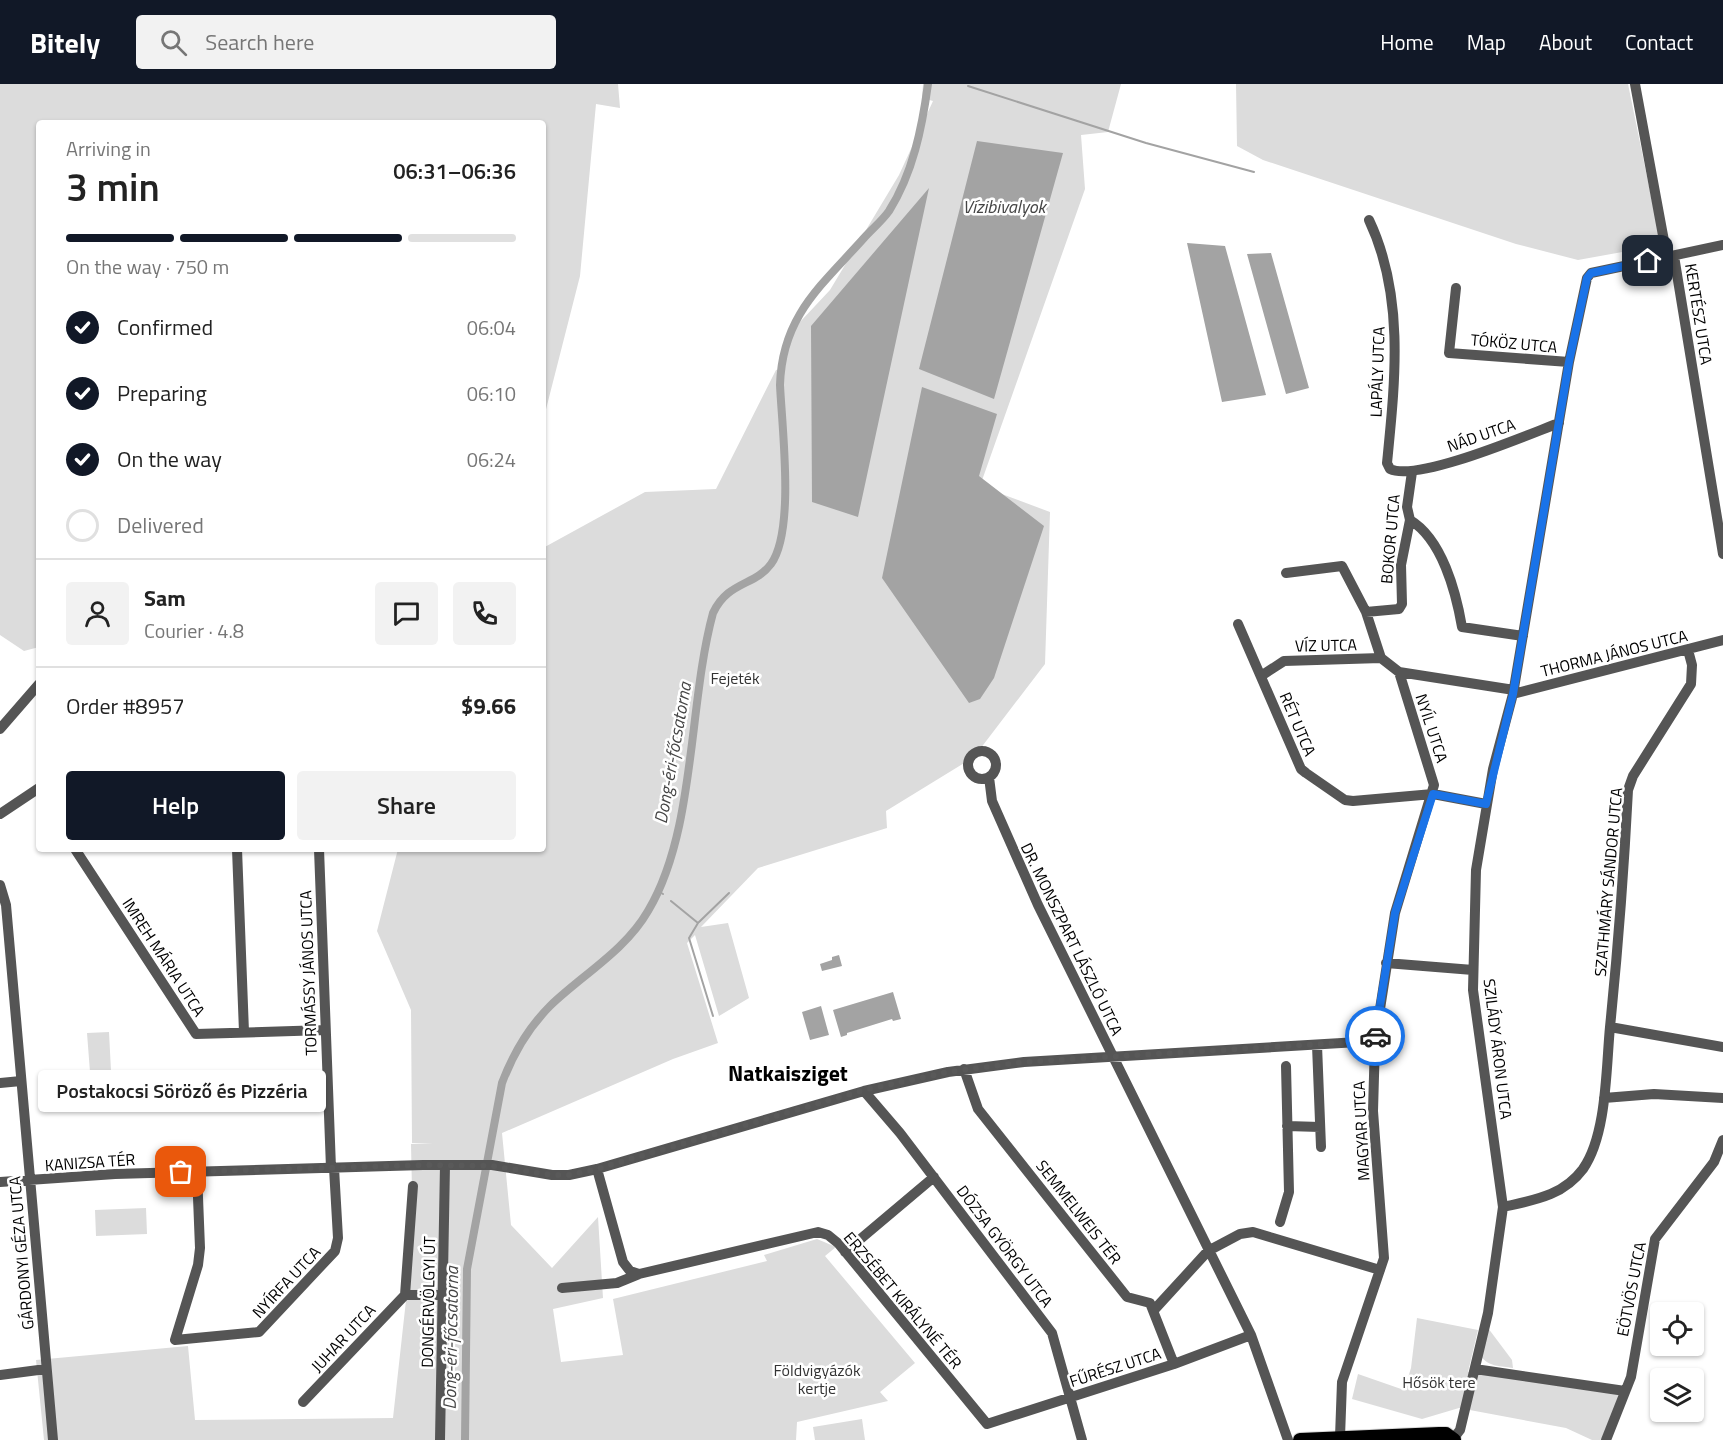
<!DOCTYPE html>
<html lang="en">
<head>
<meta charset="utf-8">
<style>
  body { margin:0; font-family:"Titillium Web",sans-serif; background:#f2f2f2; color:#222; height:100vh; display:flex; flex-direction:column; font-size:22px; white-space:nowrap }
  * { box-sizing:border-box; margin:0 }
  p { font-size:20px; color:#767676 }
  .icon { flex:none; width:33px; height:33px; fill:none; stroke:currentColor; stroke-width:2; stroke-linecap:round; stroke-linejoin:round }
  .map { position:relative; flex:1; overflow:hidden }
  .sheet { position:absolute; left:36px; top:36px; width:510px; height:732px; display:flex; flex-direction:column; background:#fff; border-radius:6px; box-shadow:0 2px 4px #0004 }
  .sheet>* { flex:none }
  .buttons { position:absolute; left:1650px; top:1218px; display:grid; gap:12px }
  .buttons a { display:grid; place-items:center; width:54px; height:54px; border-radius:6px; background:#fff; box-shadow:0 2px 4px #0004; font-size:30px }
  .pin { position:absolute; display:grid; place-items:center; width:51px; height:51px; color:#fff; margin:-26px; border-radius:12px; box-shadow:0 3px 9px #0006 }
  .courier { position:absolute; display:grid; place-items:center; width:60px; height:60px; margin:-30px; border:4px solid #1a73e8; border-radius:50%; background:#fff; color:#222; box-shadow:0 2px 8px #0007 }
  .bubble { position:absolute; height:42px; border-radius:6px; background:#fff; box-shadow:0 2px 4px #0004; font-size:20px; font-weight:600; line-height:42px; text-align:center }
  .headline em { font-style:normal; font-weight:600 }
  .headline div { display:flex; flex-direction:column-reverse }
  .headline { display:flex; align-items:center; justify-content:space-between; height:102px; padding:0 30px }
  h1 { font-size:39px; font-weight:600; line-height:45px }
  .bar { display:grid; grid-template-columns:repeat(4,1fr); gap:9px 6px; align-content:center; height:72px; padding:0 30px }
  .bar i { height:8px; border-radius:4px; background:#e0e0e0 }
  .bar .active { background:#111827 }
  .bar p { grid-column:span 4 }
  .line { display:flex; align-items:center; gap:15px; padding:0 30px; border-top:2px solid #e0e0e0 }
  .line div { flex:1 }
  .round { display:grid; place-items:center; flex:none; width:63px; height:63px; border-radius:6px; background:#f2f2f2 }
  ol { padding:0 30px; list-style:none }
  li { display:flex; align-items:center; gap:18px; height:66px }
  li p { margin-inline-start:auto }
  li .icon { padding:6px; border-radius:50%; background:#111827; color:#fff; stroke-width:4 }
  li:last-child { color:#767676 }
  li i { width:33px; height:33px; border:3px solid #e0e0e0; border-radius:50% }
  .action { display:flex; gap:12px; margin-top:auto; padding:12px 30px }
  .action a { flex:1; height:69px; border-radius:6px; background:#111827; color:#fff; font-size:24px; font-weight:600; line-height:69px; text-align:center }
  .action a+a { background:#f2f2f2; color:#222 }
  header { display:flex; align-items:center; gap:36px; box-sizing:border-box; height:84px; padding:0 30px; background:#111827; color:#fff }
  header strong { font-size:28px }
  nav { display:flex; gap:33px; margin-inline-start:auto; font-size:21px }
  .search { width:420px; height:54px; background:#f2f2f2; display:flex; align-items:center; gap:15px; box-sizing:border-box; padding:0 21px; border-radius:6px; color:#767676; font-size:22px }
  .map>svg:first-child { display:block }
</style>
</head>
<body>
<header>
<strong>Bitely</strong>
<div class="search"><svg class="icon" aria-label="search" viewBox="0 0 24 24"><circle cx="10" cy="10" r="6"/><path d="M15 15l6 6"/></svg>Search here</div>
<nav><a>Home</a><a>Map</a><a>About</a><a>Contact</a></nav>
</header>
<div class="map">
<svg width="1723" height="1356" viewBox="0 0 1723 1356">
  <rect width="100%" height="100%" fill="#fff"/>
  <!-- green -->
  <path fill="#dcdcdc" d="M0,0H618L620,24L596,20L580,192L543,337V39H39V563L24,567L0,551Z
    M923,0H1121L1108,48L1081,51L1085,105L980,402L1050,428L1045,580L974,673L886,727L887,744L758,784L701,843L728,839L749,914L719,932L695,851L687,859L718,959L673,975L502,1049L511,1141L552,1184L598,1133L603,1214L553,1225L561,1278L623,1271L613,1215L767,1177L764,1171L817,1155L836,1163L825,1172L915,1279L880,1308L888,1317L797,1338L796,1356H44L36,1276L188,1262L195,1336L393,1334L413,1153L411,1060L433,1059H412L411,926L377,847L398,765H543V464L645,408L716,405L776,286L785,284L784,255L830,206L899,91L933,17L922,14Z
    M1236,0H1628L1661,161L1578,176L1516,160L1263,76L1237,62Z
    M109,948L111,987L90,988L87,949Z
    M146,1124L147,1150L96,1152L95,1126Z
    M1417,1234L1478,1246L1468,1288L1620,1309L1601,1356H1592L1566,1344L1459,1324L1422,1335L1352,1315L1358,1290L1404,1306L1411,1284Z
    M1488,1244L1512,1276L1513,1284C1501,1282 1488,1283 1481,1272Z
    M862,1335L865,1356H815L813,1343Z"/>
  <!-- water -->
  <path fill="#a3a3a3" d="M977,57L1063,69L994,315L919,285Z
    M929,104L858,433L812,418L811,242Z
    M1187,159L1225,162L1266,311L1222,318Z
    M1271,169L1309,304L1286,310L1247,170Z
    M922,303L997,330L979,392L1044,442L994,594L980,615L969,619L882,494Z
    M839,871L842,882L822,887L820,880L832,876V873Z
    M893,908L901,935L893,937L892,935L847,949V951L841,953L833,926Z
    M821,922L829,951L810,956L802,928Z"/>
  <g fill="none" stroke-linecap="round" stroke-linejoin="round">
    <!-- stream -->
    <path stroke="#a3a3a3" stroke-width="2" d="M968,2L1146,59L1254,88
      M658,807L663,810
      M671,817L698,839L689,854L713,932
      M699,838L729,809"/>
    <!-- canal -->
    <path stroke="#a3a3a3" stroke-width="8" d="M465,1356L467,1185L502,999C513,970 528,944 550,922C582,891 625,867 648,827C696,747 688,621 713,529C728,497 755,502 771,480C795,447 782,344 780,301C782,232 821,202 864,154C872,145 882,137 889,127C913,89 922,44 928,0"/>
    <defs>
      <path id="major" d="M1300,1356L1439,1350H1446L1454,1356"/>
    </defs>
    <!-- major casing -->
    <use href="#major" stroke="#dbdbdb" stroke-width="16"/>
    <!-- minor -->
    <path stroke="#555" stroke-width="10" d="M1635,0L1667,173
      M1369,136C1405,212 1395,298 1387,379L1390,385C1418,398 1527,351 1559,339
      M1674,172L1723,470
      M1456,204L1449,269L1569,278
      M1410,436C1442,455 1456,508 1462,543L1523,552
      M1286,489L1342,482L1366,528L1399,525L1402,520L1401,481L1410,436L1407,423L1412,388
      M1366,528L1381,574L1399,588L1514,606
      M1238,540L1301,685L1306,689L1345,716L1353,717L1433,710L1486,720
      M1261,592L1284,577L1381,574
      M1513,610L1723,556
      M0,645L39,600
      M968 681a14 14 0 1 1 28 0a14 14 0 1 1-28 0Z
      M989,693L992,717L1038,821L1251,1251L1288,1356
      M0,730L39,704
      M75,765L196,950L325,946
      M237,765L244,948
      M319,765L331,1084
      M0,801L6,821L53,1356
      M1386,879L1473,886
      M1610,943L1723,963
      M1317,961L1321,1063
      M964,985L978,1025L1073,1145L1127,1213L1150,1219L1174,1280
      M0,999L21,997
      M864,1007L900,1049L1052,1249L1082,1356
      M1604,1014L1654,1010L1723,1014
      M1287,1042L1320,1043
      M597,1085L623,1178L630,1187L639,1190L818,1148L828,1151L839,1160L987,1340L1174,1280L1251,1251
      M197,1088L200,1164L198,1181L175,1256L259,1248L335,1167L338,1154L334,1084
      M0,1098L115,1090L423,1081H492L552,1091H569L597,1085L864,1007L948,988L1024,978L1375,957
      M1503,1123C1534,1116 1563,1112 1583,1085C1607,1051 1606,984 1610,943C1618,864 1624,785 1628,706L1633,692L1691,600L1692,581L1688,566
      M1280,1138L1289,1108L1286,982
      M845,1168L934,1093
      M562,1204L617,1199L639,1190
      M405,1211L413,1102
      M1154,1226L1208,1167L1240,1150L1253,1148L1273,1154L1380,1186
      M1475,1285L1625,1307
      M0,1291L46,1285
      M303,1318L405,1211H444
      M1340,1353L1342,1298L1384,1174L1373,1027L1375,957L1395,829L1434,701L1399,588
      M1453,1355L1460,1346L1488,1229L1503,1123L1473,906L1476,786L1493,685L1513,610L1569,278L1587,194L1591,189L1723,161
      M440,1356L445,1081
      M1606,1356L1631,1293L1655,1155L1714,1078L1723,1056"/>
    <!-- major -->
    <use href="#major" stroke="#000" stroke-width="14"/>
  </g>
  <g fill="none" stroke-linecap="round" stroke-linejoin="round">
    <!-- done -->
    <path stroke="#595959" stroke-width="6" stroke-dasharray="0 10.8" d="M181,1088L423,1081L492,1082L552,1091H569L597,1085L864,1006L948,988L1024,978L1370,957H1375V952"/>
    <!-- route -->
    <path stroke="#1a73e8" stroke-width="8" d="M1375,952L1395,829L1433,710L1486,720L1513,610L1569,278L1587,194L1591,189L1648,177"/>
  </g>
  <g text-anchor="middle" stroke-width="5" stroke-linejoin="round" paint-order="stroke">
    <!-- street labels -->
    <g font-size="16" fill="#000" stroke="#fff">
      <text transform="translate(1699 230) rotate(81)" y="6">KERTÉSZ UTCA</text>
      <text transform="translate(1514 259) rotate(5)" y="6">TÓKÖZ UTCA</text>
      <text transform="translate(1377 288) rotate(-88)" y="6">LAPÁLY UTCA</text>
      <text transform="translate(1481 351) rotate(-19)" y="6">NÁD UTCA</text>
      <text transform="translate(1390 455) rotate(-85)" y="6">BOKOR UTCA</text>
      <text transform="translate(1326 561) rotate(-1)" y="6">VÍZ UTCA</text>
      <text transform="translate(1614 569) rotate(-14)" y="6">THORMA JÁNOS UTCA</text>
      <text transform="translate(1298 640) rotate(67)" y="6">RÉT UTCA</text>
      <text transform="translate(1432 644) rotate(72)" y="6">NYÍL UTCA</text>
      <text transform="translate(1608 798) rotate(-85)" y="6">SZATHMÁRY SÁNDOR UTCA</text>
      <text transform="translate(1072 855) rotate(64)" y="6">DR. MONSZPART LÁSZLÓ UTCA</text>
      <text transform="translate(164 873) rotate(57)" y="6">IMREH MÁRIA UTCA</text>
      <text transform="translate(308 889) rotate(-92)" y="6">TORMÁSSY JÁNOS UTCA</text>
      <text transform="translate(1498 965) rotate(83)" y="6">SZILÁDY ÁRON UTCA</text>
      <text transform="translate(1361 1047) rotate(-93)" y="6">MAGYAR UTCA</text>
      <text transform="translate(90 1078) rotate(-4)" y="6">KANIZSA TÉR</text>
      <text transform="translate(1079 1128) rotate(52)" y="6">SEMMELWEIS TÉR</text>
      <text transform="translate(1005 1162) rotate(53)" y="6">DÓZSA GYÖRGY UTCA</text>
      <text transform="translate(21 1169) rotate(-95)" y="6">GÁRDONYI GÉZA UTCA</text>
      <text transform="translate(286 1198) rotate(-47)" y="6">NYÍRFA UTCA</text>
      <text transform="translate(1631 1205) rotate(-79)" y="6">EÖTVÖS UTCA</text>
      <text transform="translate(903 1216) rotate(50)" y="6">ERZSÉBET KIRÁLYNÉ TÉR</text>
      <text transform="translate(428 1218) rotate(-89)" y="6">DONGÉRVÖLGYI ÚT</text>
      <text transform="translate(343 1254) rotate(-47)" y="6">JUHAR UTCA</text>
      <text transform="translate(1115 1283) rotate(-18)" y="6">FŰRÉSZ UTCA</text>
    </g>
    <!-- park labels -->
    <g font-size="16" fill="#333" stroke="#fff">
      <text x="735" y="600">Fejeték</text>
      <text x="817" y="1292">Földvigyázók<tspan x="817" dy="18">kertje</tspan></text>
      <text x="1439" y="1304">Hősök tere</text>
    </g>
    <!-- water labels -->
    <g font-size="18" font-style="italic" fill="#444" stroke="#fff">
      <text x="1004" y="129">Vízibivalyok</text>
      <text transform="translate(673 669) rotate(-80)" y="6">Dong-éri-főcsatorna</text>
      <text transform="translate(451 1254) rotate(-89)" y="6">Dong-éri-főcsatorna</text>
    </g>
    <!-- district labels -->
    <g font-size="22" font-weight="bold" fill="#000" stroke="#fff">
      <text x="788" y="997">Natkaisziget</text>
    </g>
  </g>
</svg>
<div class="buttons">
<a><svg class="icon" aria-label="locate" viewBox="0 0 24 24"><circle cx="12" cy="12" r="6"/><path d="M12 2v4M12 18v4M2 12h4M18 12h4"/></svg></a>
<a><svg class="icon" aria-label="layers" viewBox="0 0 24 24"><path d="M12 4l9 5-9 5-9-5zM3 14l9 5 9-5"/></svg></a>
</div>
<div class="pin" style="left:181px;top:1088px;background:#ea580c"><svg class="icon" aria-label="bag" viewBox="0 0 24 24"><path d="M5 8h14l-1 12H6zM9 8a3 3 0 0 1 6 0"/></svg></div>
<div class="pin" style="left:1648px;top:177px;background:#1f2937"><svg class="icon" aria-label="home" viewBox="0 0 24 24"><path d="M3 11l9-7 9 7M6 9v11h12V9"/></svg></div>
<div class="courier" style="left:1375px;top:952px"><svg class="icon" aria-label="car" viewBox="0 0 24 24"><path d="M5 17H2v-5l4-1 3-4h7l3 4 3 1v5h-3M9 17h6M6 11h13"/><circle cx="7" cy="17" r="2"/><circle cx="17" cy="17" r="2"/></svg></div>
<div class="bubble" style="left:38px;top:986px;width:288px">Postakocsi Söröző és Pizzéria</div>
<section class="sheet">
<div class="headline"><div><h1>3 min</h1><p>Arriving in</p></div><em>06:31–06:36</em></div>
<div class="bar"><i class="active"></i><i class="active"></i><i class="active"></i><i></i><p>On the way · 750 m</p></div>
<ol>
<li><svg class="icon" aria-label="check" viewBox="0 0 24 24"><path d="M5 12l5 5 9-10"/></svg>Confirmed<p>06:04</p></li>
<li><svg class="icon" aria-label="check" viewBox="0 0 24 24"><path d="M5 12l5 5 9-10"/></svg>Preparing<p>06:10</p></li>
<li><svg class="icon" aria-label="check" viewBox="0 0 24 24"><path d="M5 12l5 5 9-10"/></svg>On the way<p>06:24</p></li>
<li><i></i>Delivered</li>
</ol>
<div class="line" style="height:108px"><a class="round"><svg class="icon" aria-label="person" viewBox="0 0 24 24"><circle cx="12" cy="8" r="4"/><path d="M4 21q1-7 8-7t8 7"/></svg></a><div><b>Sam</b><p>Courier · 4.8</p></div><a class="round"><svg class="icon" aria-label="chat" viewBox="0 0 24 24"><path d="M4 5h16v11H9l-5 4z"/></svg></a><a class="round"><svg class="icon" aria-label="phone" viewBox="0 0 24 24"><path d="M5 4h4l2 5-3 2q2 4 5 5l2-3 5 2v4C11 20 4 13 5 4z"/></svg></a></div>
<div class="line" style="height:78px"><div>Order #8957</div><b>$9.66</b></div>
<div class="action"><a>Help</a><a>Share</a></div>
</section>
</div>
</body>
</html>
